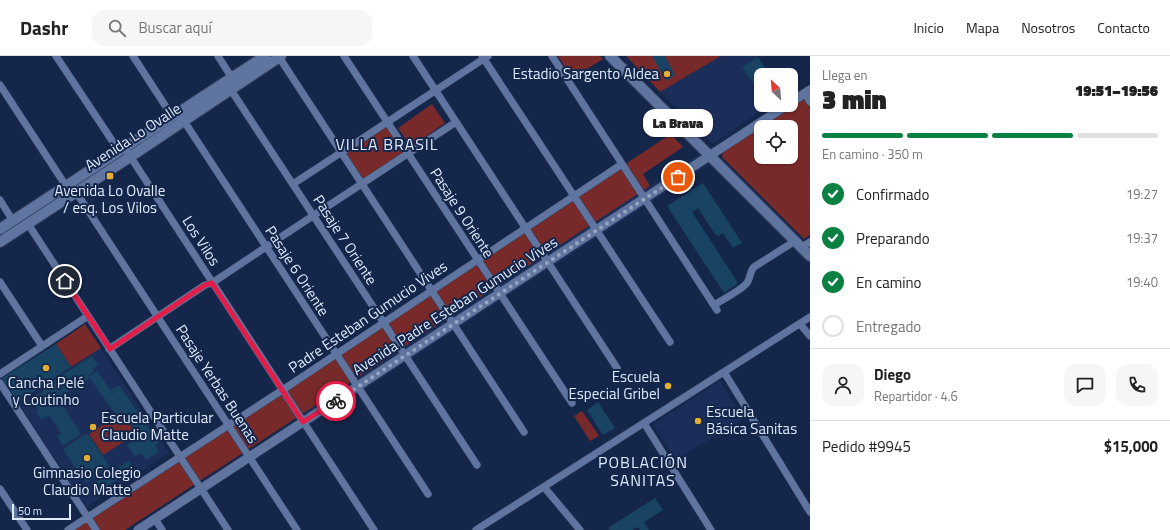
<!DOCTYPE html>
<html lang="es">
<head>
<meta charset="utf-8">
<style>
  body { margin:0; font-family:"Titillium Web",sans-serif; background:#f6f6f6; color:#222; height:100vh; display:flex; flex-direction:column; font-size:15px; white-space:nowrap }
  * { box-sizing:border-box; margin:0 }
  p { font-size:13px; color:#767676 }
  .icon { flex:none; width:22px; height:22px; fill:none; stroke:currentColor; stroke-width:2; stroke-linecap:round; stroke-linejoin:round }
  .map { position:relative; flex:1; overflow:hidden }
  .panel { display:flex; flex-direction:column; background:#fff; width:360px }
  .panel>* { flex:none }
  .needle { width:26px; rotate:334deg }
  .buttons { position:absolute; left:754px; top:12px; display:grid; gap:8px }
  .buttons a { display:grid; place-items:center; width:44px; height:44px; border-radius:8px; background:#fff; box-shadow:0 1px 3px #0004; font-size:20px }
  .scale { position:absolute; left:12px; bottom:10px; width:59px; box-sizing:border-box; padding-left:4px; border:2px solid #dfeafd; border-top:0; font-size:11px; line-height:14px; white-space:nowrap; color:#dfeafd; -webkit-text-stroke:3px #15264b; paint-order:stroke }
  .pin { position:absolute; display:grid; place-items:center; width:34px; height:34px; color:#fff; margin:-17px; border:2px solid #fff; border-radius:50%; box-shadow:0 1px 4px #0007 }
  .courier { position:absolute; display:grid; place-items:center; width:40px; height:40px; margin:-20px; border:3px solid #e11d48; border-radius:50%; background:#fff; color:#222; box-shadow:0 1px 5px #0007 }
  .bubble { position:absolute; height:28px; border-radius:12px; background:#fff; box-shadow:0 1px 3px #0004; font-size:13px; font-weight:800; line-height:28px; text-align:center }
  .overview em { font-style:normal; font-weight:800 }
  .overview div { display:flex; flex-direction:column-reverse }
  .overview { display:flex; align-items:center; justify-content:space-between; height:68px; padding:0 12px }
  h1 { font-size:26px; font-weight:800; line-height:30px }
  .bar { display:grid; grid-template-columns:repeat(4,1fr); gap:6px 4px; align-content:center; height:48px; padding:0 12px }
  .bar i { height:5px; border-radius:3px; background:#e0e0e0 }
  .bar .active { background:#0b8043 }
  .bar p { grid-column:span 4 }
  .line { display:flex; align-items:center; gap:10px; padding:0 12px; border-top:1px solid #e0e0e0 }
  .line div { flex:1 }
  .round { display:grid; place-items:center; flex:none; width:42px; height:42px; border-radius:12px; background:#f6f6f6 }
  ol { padding:0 12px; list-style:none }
  li { display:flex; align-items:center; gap:12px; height:44px }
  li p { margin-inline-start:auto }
  li .icon { padding:4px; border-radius:50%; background:#0b8043; color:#fff; stroke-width:4 }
  li:last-child { color:#767676 }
  li i { width:22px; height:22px; border:2px solid #e0e0e0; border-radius:50% }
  header { display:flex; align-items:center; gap:24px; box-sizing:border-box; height:56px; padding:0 20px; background:#fff; border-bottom:1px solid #e0e0e0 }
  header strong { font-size:19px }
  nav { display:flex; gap:22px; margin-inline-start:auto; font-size:14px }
  .search { width:280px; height:36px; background:#f6f6f6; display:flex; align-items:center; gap:10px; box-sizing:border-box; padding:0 14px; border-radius:12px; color:#767676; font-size:15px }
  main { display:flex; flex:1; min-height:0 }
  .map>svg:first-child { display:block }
</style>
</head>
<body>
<header>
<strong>Dashr</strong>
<div class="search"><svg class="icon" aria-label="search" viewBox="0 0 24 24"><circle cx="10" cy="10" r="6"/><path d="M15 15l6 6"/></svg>Buscar aquí</div>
<nav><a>Inicio</a><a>Mapa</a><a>Nosotros</a><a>Contacto</a></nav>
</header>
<main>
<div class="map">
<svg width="810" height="474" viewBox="0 0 810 474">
  <rect width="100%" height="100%" fill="#15264b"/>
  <!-- built -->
  <path fill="#1a2e59" d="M721,0H757L758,1L743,12L761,39V49L768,50L713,88L660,36Z
    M699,98L708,109L525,228L312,368L305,356Z
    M101,292L169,397L86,451L18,346Z
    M720,325L743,363L676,404L653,368Z"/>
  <!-- green -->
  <path fill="#772a29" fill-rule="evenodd" d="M558,0H600L603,3L572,22Z
    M626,0H721L660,36Z
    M801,43L805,44L810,52V179L804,183L722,101L723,95ZM761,71H791V101H761Z
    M432,48L445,67L411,91L398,72Z
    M384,70L388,71L403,95L402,98L365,122H362L347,99V96Z
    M671,78L683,91L643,118L650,130L125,474H71Z
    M85,268L101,292L71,311L56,288Z
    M582,355L599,380L590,385L574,360Z
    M122,356L136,378L103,399L89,378Z"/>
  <!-- building -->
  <path fill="#184363" d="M652,0H665L675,19L666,25Z
    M758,1L769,19H761V39L742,11Z
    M703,127L742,187L733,192L723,177L719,180L715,178L698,152L692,156L738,227L724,237L667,150Z
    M56,288L71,311L18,346L2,322Z
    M92,300L98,309L93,313L94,315L88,319L89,320L97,315L124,353L111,334L119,329L159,386L155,389L159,396L146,404L141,397L135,401L127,389L140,381L122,355L116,359L90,322L54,345L53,343L50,345L54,351L61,347L81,378L63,390L57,380L61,377L49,359L41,364L36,356L39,354L31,343L43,335L42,332Z
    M598,346L615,372L603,379L587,354Z
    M87,377L110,411L86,427L63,393Z
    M129,405L134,413L102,433L101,432L98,433L94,427Z
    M655,442L663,454L644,466L649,474H640L638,471L632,474H610L608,472Z"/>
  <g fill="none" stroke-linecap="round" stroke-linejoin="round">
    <defs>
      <path id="minor" d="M56,0L119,95
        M133,0L172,60
        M218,0L232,22
        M344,0L572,347
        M413,0L617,312
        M482,0L670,286
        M552,0L717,254
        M279,1L524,376
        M0,29L66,130
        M231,34L477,409
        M805,37L810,46
        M184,65L428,438
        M128,97L374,474
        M293,128L488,0
        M76,136L297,474
        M0,144L13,165
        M28,168L228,474
        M802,191L810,186
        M0,226L42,290
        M714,249C722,244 741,234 746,228C751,223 749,216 754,211L795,185
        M800,268L810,280
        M109,293L205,229L212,227L296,171L456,66
        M724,316L810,456
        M0,318L88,260
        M0,327L96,474
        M644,367L711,474
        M544,431L580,474
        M0,433L27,474
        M155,463L162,474
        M68,474L290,329L622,108
        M476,474L810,261"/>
      <path id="tertiary" d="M791,46L810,34
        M138,474L787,49"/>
      <path id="secondary" d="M610,0L810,200
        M0,173L265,0
        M0,186L130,101L281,0"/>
    </defs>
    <!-- minor casing -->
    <use href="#minor" stroke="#333e5d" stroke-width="8"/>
    <!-- tertiary casing -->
    <use href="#tertiary" stroke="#333e5d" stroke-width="10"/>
    <!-- secondary casing -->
    <use href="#secondary" stroke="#333e5d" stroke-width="12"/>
    <!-- minor -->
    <use href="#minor" stroke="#5f749f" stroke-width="7"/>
    <!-- tertiary -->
    <use href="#tertiary" stroke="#5f749f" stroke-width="9"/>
    <!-- secondary -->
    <use href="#secondary" stroke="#5f749f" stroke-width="10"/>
  </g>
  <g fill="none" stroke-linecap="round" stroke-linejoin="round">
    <!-- done -->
    <path stroke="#98a5bf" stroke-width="4" stroke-dasharray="0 7.2" d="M336,345L678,121"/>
    <!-- route -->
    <path stroke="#e11d48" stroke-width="5" d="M65,225L110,293L205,229L212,227L303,366L336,345"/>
  </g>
  <!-- markers -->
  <g fill="#e3ae34" stroke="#15264b" stroke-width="1.5">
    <circle cx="667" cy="18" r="4"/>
    <rect x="106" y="116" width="8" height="8" rx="2"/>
    <circle cx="46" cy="312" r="4"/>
    <circle cx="668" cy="330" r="4"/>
    <circle cx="698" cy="365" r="4"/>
    <circle cx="93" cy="371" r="4"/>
    <circle cx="87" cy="402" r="4"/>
  </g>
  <g text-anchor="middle" stroke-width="4" stroke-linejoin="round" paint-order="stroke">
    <!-- poi labels -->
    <g font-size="15" fill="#dfeafd" stroke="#15264b">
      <text x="659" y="23" text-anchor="end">Estadio Sargento Aldea</text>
      <text x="110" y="140">Avenida Lo Ovalle<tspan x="110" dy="17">/ esq. Los Vilos</tspan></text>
      <text x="660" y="326" text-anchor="end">Escuela<tspan x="660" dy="17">Especial Gribel</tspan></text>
      <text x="46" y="332">Cancha Pelé<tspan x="46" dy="17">y Coutinho</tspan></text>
      <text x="706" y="361" text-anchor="start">Escuela<tspan x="706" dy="17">Básica Sanitas</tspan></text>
      <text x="101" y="367" text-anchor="start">Escuela Particular<tspan x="101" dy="17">Claudio Matte</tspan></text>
      <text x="87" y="422">Gimnasio Colegio<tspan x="87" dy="17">Claudio Matte</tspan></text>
    </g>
    <!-- street labels -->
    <g font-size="15" fill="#dfeafd" stroke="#15264b">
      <text transform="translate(133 81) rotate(-33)" y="5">Avenida Lo Ovalle</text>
      <text transform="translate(462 157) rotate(57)" y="5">Pasaje 9 Oriente</text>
      <text transform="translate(345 184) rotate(57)" y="5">Pasaje 7 Oriente</text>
      <text transform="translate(201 185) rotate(57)" y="5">Los Vilos</text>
      <text transform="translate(297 215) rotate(57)" y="5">Pasaje 6 Oriente</text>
      <text transform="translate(455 250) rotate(-33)" y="5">Avenida Padre Esteban Gumucio Vives</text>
      <text transform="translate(368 261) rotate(-34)" y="5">Padre Esteban Gumucio Vives</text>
      <text transform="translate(217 328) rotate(57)" y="5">Pasaje Yerbas Buenas</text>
    </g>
    <!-- neighbourhood labels -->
    <g font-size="16" letter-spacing="1" fill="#dfeafd" stroke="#15264b">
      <text x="387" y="94">VILLA BRASIL</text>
      <text x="643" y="412">POBLACIÓN<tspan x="643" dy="18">SANITAS</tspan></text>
    </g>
  </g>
</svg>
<div class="buttons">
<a><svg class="needle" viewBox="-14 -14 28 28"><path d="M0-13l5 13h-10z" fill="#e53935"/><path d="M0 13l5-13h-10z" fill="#767676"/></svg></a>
<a><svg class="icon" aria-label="locate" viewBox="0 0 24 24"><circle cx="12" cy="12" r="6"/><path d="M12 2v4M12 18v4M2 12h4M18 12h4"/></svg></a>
</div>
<div class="scale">50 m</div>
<div class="pin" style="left:678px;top:121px;background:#ea580c"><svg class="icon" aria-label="bag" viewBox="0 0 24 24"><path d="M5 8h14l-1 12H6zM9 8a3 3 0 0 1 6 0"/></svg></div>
<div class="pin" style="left:65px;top:225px;background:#1f2937"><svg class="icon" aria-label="home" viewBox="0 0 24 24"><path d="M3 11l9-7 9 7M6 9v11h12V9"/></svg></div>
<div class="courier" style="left:336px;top:345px"><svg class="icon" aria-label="bike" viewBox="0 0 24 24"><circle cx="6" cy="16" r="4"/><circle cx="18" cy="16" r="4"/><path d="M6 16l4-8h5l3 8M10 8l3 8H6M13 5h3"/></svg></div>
<div class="bubble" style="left:643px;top:53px;width:70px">La Brava</div>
</div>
<section class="panel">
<div class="overview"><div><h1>3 min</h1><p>Llega en</p></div><em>19:51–19:56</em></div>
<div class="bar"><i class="active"></i><i class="active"></i><i class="active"></i><i></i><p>En camino · 350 m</p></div>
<ol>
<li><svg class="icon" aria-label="check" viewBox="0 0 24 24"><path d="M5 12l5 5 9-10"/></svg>Confirmado<p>19:27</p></li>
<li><svg class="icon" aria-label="check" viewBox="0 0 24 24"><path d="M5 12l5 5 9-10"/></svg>Preparando<p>19:37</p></li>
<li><svg class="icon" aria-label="check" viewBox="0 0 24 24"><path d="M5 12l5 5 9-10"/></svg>En camino<p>19:40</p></li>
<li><i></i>Entregado</li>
</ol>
<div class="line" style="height:72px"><a class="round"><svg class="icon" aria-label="person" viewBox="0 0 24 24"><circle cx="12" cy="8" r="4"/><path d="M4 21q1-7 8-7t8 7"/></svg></a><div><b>Diego</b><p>Repartidor · 4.6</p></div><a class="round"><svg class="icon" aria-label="chat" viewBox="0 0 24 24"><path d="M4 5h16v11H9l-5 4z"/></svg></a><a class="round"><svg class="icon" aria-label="phone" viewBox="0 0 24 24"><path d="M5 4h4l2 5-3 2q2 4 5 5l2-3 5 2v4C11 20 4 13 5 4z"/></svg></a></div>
<div class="line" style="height:52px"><div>Pedido #9945</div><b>$15,000</b></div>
</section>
</main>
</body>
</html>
